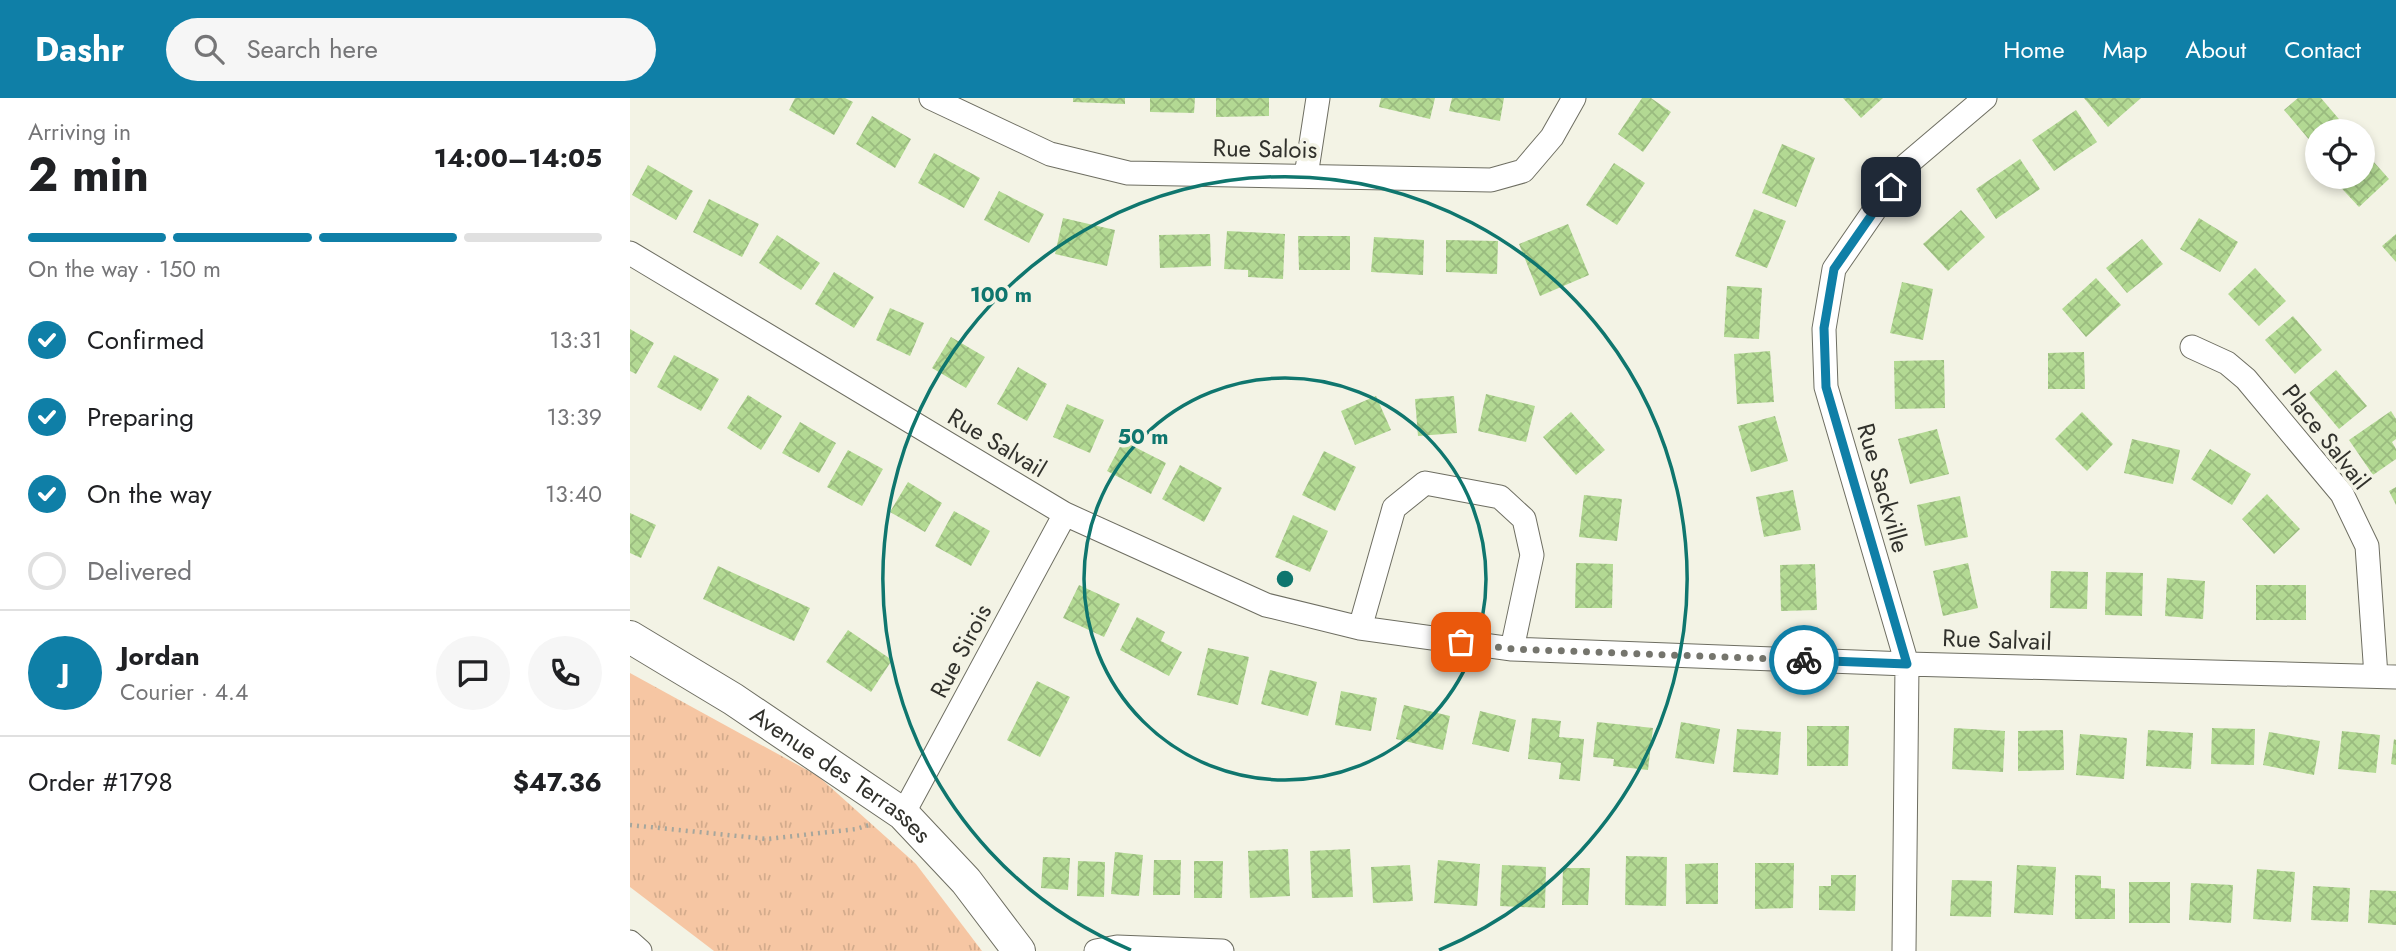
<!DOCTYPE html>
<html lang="en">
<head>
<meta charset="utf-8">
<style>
  body { margin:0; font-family:Jost,sans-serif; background:#f6f6f6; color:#202124; height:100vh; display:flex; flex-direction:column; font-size:26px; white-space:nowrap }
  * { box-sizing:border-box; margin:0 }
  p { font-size:23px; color:#757577 }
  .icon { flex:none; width:38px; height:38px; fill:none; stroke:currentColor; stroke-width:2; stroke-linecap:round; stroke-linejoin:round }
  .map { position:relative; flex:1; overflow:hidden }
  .details { display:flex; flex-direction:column; background:#fff; width:630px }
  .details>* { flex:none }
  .tools { position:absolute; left:1675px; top:21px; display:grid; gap:14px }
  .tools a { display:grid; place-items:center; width:70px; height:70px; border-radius:50%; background:#fff; box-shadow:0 4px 10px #0003; font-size:35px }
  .pin { position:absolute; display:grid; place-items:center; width:60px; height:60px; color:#fff; margin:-30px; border-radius:14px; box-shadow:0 4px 10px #0006 }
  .courier { position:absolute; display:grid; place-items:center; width:70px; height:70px; margin:-35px; border:5px solid #0f7fa7; border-radius:50%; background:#fff; color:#222; box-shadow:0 2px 9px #0007 }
  .headline em { font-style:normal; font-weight:700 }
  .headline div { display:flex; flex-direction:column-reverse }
  .headline { display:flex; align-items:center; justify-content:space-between; height:119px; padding:0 28px }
  h1 { font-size:46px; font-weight:700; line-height:52px }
  .bar { display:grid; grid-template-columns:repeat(4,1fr); gap:10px 7px; align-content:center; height:84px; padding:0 28px }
  .bar i { height:9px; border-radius:5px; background:#e0e0e0 }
  .bar .active { background:#0f7fa7 }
  .bar p { grid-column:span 4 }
  .line { display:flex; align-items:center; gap:18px; padding:0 28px; border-top:2px solid #e0e0e0 }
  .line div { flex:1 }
  .round { display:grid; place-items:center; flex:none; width:74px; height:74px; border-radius:37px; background:#f6f6f6 }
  ol { padding:0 28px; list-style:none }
  li { display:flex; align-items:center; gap:21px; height:77px }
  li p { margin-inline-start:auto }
  li .icon { padding:7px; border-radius:50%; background:#0f7fa7; color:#fff; stroke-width:4 }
  li:last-child { color:#757577 }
  li i { width:38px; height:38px; border:4px solid #e0e0e0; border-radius:50% }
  header { display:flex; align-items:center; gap:42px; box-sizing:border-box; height:98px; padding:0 35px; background:#0f7fa7; color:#fff }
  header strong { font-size:33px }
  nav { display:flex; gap:38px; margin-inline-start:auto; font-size:24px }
  .search { width:490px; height:63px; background:#f6f6f6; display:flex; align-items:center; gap:18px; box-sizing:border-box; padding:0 24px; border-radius:38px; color:#757577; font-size:26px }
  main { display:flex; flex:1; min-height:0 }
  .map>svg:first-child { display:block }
</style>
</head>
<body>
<header>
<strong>Dashr</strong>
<div class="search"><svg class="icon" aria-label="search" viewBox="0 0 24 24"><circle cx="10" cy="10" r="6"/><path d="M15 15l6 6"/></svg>Search here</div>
<nav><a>Home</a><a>Map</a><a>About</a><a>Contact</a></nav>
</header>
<main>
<section class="details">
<div class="headline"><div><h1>2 min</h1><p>Arriving in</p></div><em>14:00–14:05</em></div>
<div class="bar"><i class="active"></i><i class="active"></i><i class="active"></i><i></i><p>On the way · 150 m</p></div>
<ol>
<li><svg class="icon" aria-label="check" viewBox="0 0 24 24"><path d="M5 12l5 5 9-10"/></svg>Confirmed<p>13:31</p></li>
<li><svg class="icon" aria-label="check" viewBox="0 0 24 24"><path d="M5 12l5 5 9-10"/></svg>Preparing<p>13:39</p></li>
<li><svg class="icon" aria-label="check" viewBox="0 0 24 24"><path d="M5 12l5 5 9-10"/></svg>On the way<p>13:40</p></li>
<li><i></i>Delivered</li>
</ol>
<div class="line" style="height:126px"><b class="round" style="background:#0f7fa7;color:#fff">J</b><div><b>Jordan</b><p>Courier · 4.4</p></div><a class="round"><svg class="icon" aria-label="chat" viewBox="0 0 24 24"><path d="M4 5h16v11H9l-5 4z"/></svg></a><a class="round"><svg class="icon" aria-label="phone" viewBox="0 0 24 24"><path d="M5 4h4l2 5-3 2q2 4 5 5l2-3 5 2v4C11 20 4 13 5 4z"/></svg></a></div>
<div class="line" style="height:91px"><div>Order #1798</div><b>$47.36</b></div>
</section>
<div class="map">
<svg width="1766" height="853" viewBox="0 0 1766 853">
  <defs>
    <pattern id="grass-tufts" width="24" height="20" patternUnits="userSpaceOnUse" patternTransform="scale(1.75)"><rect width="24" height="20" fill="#f6c6a3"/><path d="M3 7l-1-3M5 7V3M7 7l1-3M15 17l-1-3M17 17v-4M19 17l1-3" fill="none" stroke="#d3ab8c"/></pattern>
    <pattern id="building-cross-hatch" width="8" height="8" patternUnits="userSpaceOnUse" patternTransform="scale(1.75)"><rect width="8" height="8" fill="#b3d993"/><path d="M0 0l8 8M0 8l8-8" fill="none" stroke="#9abb7f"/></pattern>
  </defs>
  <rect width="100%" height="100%" fill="#f3f3e5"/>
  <!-- grass -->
  <path fill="url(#grass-tufts)" d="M0,575L188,678L286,766L352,853H84L0,789Z"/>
  <!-- building -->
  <path fill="url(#building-cross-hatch)" d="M165,0H215L223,4L204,37L159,12Z
    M443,0H495V6L443,4Z
    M520,0H565L564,15L520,14Z
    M586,0H639V18L586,19Z
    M751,0H805L800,21L749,9Z
    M822,0H874L870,23L819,13Z
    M1012,0H1021L1041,14L1013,54L988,36Z
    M1213,0H1253L1231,20Z
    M1454,0H1511L1478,29Z
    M1668,0H1691L1714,27L1707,33H1687V51L1654,12Z
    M1446,12L1467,44L1424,73L1402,42Z
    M242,18L281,41L265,70L226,46Z
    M1152,46L1185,60L1166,109L1132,95Z
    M1734,53L1759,81L1729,109L1703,81L1706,79H1732Z
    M304,55L350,80L334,110L288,85Z
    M1390,61L1410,91L1366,121L1346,91Z
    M984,65L1015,85L987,127L956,107Z
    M18,67L63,93L46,122L2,97Z
    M369,93L414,116L399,145L354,122Z
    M79,101L129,126L112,159L63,134Z
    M1124,111L1156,123L1137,170L1105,158Z
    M1331,112L1355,139L1318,173L1293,146Z
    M433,120L485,132L477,168L425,156Z
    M1569,120L1608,144L1590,174L1550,151Z
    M938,126L959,177L910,198L889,146Z
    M597,133L655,136L653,181L618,179V172L594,171Z
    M580,136L581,168L530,170L529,137Z
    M1766,136V164L1752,148Z
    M147,137L190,165L171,192L129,165Z
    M668,138H720V172H669Z
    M744,139L794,142L793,177L741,174Z
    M1512,141L1533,166L1497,195L1476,170Z
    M816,142L868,143L867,176L816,174Z
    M1625,170L1656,203L1629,228L1598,196Z
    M204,174L244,199L224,230L185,206Z
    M1466,180L1491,207L1456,239L1432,211Z
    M1272,184L1303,191L1293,242L1260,235Z
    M1097,188L1132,190L1129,241L1094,239Z
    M260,210L294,225L280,258L246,242Z
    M1663,218L1692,252L1665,276L1635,242Z
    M0,231L24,245L6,276L0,273Z
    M321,239L355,259L336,290L302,270Z
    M1140,253L1144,304L1107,306L1104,256Z
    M1454,254L1455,291H1418V255Z
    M44,257L89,281L71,313L27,289Z
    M1314,262L1315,310L1265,311L1264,263Z
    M388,269L417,286L397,323L367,306Z
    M1706,272L1737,308L1709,331L1679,295Z
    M856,296L905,308L896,344L848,333Z
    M118,297L152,318L131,352L97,330Z
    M746,298L761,332L725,347L711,313Z
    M824,298L827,335L788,338L785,301Z
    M437,306L474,322L460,355L423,339Z
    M1761,313L1766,321V341L1762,344L1766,351V361L1743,377L1719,342Z
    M941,314L975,352L946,377L913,339Z
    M1452,314L1483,346L1457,373L1425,341Z
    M1145,318L1158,363L1121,374L1108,328Z
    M170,324L206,345L189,375L152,355Z
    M1307,331L1319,376L1280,386L1268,341Z
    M1502,341L1550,352L1543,386L1494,375Z
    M493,343L536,365L521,396L477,373Z
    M1580,351L1621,376L1602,407L1561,381Z
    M218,352L253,371L232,408L197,389Z
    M694,353L726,369L705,413L672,397Z
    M550,367L592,390L574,424L532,401Z
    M278,384L312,405L295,434L260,414Z
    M1766,389V407L1759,393Z
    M1163,392L1171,432L1134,439L1126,399Z
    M1637,396L1670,431L1644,456L1612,421Z
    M954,397L992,401L987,443L949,439Z
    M1330,398L1338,439L1295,448L1287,407Z
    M324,413L360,433L341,468L305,448Z
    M0,415L26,427L11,460L0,455Z
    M663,417L698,433L680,474L645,459Z
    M946,465L983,466L982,510H945Z
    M1338,465L1348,510L1313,518L1303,473Z
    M1185,466L1187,512L1151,513L1150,467Z
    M88,468L180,510L164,543L73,501Z
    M1421,473L1458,474L1457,511L1420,510Z
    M1476,474L1513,475L1512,518L1475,517Z
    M1537,480L1575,483L1573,521L1535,518Z
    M449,487L490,506L474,539L433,520Z
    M1626,487H1676V522H1626Z
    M507,519L535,534L531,543L552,554L539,578L490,552Z
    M218,532L262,562L241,594L196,564Z
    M578,550L619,559L608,607L567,597Z
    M640,572L687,584L678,618L631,606Z
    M407,583L440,599L410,659L377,642Z
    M711,593L747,600L741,633L705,627Z
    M774,607L820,618L813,652L766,641Z
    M850,613L886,622L879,654L842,646Z
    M902,620L931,623L929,639L954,641L950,683L929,681L931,665L898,661Z
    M967,624L1023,630L1018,672L983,668L984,661L963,659Z
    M1051,624L1090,631L1084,666L1045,660Z
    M1177,628H1219L1218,668H1177Z
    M1324,630L1375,633L1373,674L1322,671Z
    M1582,630L1625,631L1624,667L1581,666Z
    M1107,631L1151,634L1148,677L1103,674Z
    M1433,632L1434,672L1388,673V633Z
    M1518,632L1563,635L1561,671L1516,668Z
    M1712,633L1750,637L1746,675L1708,671Z
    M1639,634L1690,643L1684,677L1633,667Z
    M1450,636L1497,640L1494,681L1446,677Z
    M1764,641L1766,642V667L1761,666Z
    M658,751L660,798L620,800L618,753Z
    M720,751L723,799L682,800L680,753Z
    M485,754L513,757L509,798L481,796Z
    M996,758L1037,759L1036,808L995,807Z
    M413,759L440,760L438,792L411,790Z
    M524,762H551L550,797H523Z
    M808,762L850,766L847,808L804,805Z
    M448,763L475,764L474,799L447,798Z
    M564,763H593L592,800H564Z
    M1088,765V806H1056L1055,766Z
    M1125,765H1164L1163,810L1125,811Z
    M780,767L783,803L743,805L741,769Z
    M872,767L916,769L915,810L870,808Z
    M1387,767L1426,769L1423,817L1384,815Z
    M933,770H960L958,807H932Z
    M1627,771L1665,774L1661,824L1623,821Z
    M1201,777H1226L1225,813L1189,812V788H1201Z
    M1445,777L1471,778V790L1485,791V821H1445Z
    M1322,782L1362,783L1361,819L1320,818Z
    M1499,784H1540V825H1499Z
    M1561,785L1603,787L1601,825L1559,822Z
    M1683,788L1720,790L1718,824L1681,822Z
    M1740,792L1766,793V827L1738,825Z"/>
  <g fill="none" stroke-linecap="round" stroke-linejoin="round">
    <defs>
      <path id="street" d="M301,0L420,56L498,75L861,82L893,73L922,39L944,0
        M676,78L688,0
        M0,155L435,416L636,507L730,530L882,551L1277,566L1766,579
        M1562,249L1597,265L1616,281L1712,396L1737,448L1746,578
        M730,530L764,410L795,385L870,399L894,421L902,457L882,551
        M273,716L435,416
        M0,844L10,853
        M466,853L487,849L592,853
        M1274,853L1277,566L1196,289L1194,231L1204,171L1275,68L1355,0"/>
      <g id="secondary">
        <path id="s1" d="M0,539L103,601L273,716L336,783L389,853"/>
      </g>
    </defs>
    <!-- street casing -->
    <use href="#street" stroke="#6e6e62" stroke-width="25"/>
    <!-- secondary casing -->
    <use href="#secondary" stroke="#6e6e62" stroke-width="34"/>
    <!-- path -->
    <path stroke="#a6a69c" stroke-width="4.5" stroke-dasharray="2 5" stroke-linecap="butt" d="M0,727L137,741L226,731L239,727"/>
    <!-- street -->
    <use href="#street" stroke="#fff" stroke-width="23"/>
    <!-- secondary -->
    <use href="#secondary" stroke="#fff" stroke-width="32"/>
  </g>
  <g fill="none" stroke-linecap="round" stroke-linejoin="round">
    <!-- done -->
    <path stroke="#75756d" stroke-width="7" stroke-dasharray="0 12.6" d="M831,544L882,551L1174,562"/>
    <!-- route -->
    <path stroke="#0f7fa7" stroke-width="9" d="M1174,562L1277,566L1196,289L1194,230L1204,171L1261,89"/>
  </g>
  <!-- distance rings -->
  <g fill="none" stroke="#0f766e" stroke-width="3.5">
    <circle cx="655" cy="481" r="201"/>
    <path d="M501 852A402 402 0 1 1 809 852"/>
  </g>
  <g text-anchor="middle" stroke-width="7" stroke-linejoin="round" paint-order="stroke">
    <!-- street labels -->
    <g font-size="24" fill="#31312c" stroke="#f3f3e5">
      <text transform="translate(635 51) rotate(1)" y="8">Rue Salois</text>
      <text transform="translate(1696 339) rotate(52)" y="8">Place Salvail</text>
      <text transform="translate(367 345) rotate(31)" y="8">Rue Salvail</text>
      <text transform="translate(1253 390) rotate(74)" y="8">Rue Sackville</text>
      <text transform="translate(1367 542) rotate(2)" y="8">Rue Salvail</text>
      <text transform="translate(331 553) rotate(-62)" y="8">Rue Sirois</text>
      <text dy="8" stroke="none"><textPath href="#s1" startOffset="252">Avenue des Terrasses</textPath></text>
    </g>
  </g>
  <circle cx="655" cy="481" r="10" fill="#0f766e" stroke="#f3f3e5" stroke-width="3.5"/>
  <g font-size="21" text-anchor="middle" font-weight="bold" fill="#0f766e" stroke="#f3f3e5" stroke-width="7" stroke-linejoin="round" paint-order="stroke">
    <text x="371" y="204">100 m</text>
    <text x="513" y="346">50 m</text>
  </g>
</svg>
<div class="tools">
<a><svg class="icon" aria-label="locate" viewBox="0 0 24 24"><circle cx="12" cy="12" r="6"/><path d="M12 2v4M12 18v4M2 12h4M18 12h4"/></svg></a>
</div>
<div class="pin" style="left:831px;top:544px;background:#ea580c"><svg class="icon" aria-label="bag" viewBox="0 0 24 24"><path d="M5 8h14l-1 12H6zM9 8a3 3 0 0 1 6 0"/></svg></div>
<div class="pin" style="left:1261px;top:89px;background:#1f2937"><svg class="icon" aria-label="home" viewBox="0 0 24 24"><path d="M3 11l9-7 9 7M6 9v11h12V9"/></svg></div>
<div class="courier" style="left:1174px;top:562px"><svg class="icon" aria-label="bike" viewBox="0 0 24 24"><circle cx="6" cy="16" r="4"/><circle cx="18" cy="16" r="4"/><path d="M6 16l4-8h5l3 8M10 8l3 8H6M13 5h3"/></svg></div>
</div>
</main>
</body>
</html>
